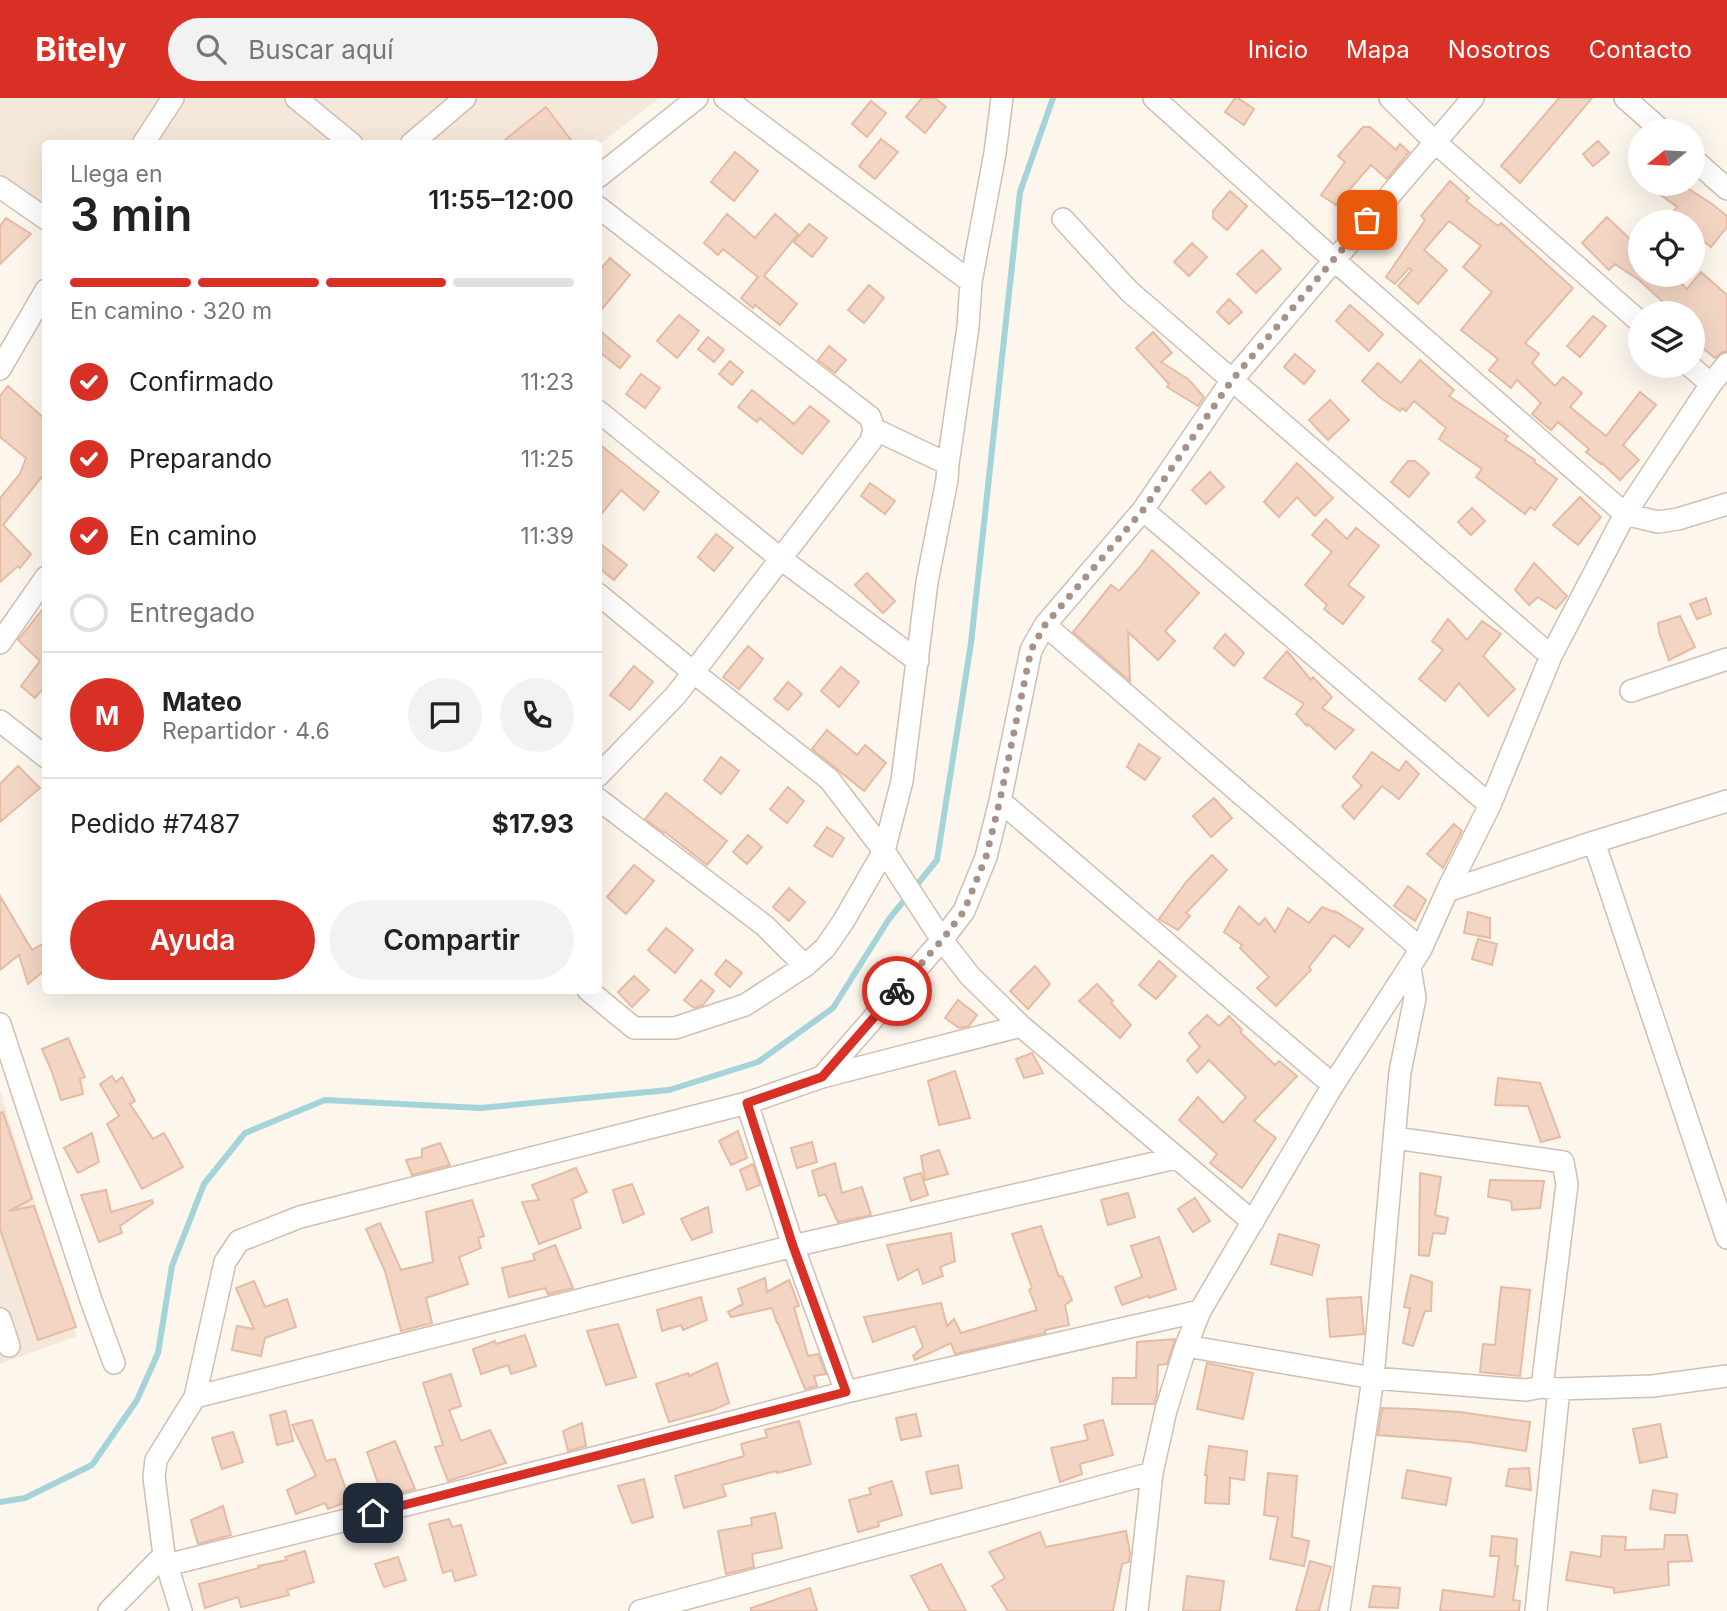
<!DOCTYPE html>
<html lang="es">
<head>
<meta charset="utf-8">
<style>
  body { margin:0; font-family:Inter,sans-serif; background:#f2f2f2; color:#222; height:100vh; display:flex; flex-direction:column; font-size:26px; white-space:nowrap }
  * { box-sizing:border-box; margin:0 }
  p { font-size:23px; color:#767676 }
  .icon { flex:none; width:38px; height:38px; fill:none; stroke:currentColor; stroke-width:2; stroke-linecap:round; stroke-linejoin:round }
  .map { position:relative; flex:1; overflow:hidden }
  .details { position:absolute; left:42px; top:42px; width:560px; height:854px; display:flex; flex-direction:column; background:#fff; border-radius:7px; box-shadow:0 7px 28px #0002 }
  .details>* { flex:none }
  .needle { width:46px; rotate:252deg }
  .buttons { position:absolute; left:1628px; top:21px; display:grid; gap:14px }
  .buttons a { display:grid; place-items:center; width:77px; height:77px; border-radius:50%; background:#fff; box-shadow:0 7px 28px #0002; font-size:35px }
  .pin { position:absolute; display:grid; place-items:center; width:60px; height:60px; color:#fff; margin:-30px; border-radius:14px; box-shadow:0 4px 10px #0006 }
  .courier { position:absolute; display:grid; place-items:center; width:70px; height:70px; margin:-35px; border:5px solid #d93025; border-radius:50%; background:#fff; color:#222; box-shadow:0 2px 9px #0007 }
  .head em { font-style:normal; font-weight:600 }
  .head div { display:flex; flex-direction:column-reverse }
  .head { display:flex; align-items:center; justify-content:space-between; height:119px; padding:0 28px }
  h1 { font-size:46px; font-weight:600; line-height:52px }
  .bar { display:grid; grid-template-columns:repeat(4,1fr); gap:10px 7px; align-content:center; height:84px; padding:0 28px }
  .bar i { height:9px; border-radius:5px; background:#e0e0e0 }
  .bar .on { background:#d93025 }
  .bar p { grid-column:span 4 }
  .line { display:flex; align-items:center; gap:18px; padding:0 28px; border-top:2px solid #e0e0e0 }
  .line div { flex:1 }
  .round { display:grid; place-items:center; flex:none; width:74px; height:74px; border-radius:37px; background:#f2f2f2 }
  ol { padding:0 28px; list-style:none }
  li { display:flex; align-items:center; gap:21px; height:77px }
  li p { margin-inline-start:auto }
  li .icon { padding:7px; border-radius:50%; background:#d93025; color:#fff; stroke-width:4 }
  li:last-child { color:#767676 }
  li i { width:38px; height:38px; border:4px solid #e0e0e0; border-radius:50% }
  .cta { display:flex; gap:14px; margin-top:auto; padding:14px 28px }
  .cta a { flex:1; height:80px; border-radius:42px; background:#d93025; color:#fff; font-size:28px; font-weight:600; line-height:80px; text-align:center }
  .cta a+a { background:#f2f2f2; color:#222 }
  header { display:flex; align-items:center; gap:42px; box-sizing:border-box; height:98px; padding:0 35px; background:#d93025; color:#fff }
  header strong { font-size:33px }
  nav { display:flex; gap:38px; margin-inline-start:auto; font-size:24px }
  .search { width:490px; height:63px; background:#f2f2f2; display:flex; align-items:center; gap:18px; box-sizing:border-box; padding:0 24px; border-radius:38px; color:#767676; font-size:26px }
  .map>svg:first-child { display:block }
</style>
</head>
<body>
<header>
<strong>Bitely</strong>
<div class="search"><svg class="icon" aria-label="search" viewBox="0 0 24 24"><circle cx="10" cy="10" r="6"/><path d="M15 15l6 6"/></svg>Buscar aquí</div>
<nav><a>Inicio</a><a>Mapa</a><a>Nosotros</a><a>Contacto</a></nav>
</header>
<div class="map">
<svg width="1727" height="1513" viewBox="0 0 1727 1513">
  <rect width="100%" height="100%" fill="#fdf6ec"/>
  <!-- residential -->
  <path fill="#f5e8da" d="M0,0H659L599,47L598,46H46L45,111L0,80Z
    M0,993L77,1238L0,1266Z"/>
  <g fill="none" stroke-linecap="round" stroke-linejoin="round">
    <!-- stream -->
    <path stroke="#a5d3da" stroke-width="6" d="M0,1404L25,1400L92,1367L137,1302L158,1255L172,1168L204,1086L245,1035L325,1002L480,1010L669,992L758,964L833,910L889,821L937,762L971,545L1020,94L1053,0"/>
  </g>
  <!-- building -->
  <path fill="#f3d5c3" stroke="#e6bba3" stroke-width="2" d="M922,0H935L946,9L925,35L906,19Z
    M1235,0H1238L1254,11L1244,27L1225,14Z
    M1559,0H1592L1520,85L1501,68Z
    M871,3L886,15L867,39L852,26Z
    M546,9L574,46H500Z
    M1363,29H1370L1396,52L1400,46L1409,54L1387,81L1371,67L1336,107L1321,97L1345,64L1338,58Z
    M881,41L898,54L875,81L859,68Z
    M1598,43L1609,55L1593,68L1583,56Z
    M735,54L758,73L734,103L711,84Z
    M1450,83L1469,100L1466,103L1498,128L1501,125L1573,190L1525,245L1539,256L1532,265L1555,288L1563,279L1582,295L1570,309L1606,338L1640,294L1656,307L1623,347L1639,362L1620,382L1602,365L1601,366L1586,354L1589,351L1558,324L1551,332L1532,316L1541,305L1517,282L1511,290L1489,272L1498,261L1461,232L1492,194L1463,169L1481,148L1449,123L1424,152L1447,172L1418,206L1398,188L1412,172L1409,170L1395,186L1386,179L1425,122L1421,118Z
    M1665,86H1681L1712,106L1727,118V129L1711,149L1692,134V124H1687L1673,114L1677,109L1658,95Z
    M1230,93L1247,108L1227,132L1213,120V113Z
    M727,116L755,140L775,116L798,136L764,178L797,206L780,227L755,207L753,210L741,200L758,179L723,151L718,157L704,145Z
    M1607,119L1633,144L1640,149V177H1672L1687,191L1701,174L1727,197V253L1722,254L1715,260L1692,242V215H1675L1639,182L1615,166L1609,172L1582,145Z
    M6,120L31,136L0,166V128Z
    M809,126L827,140L812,159L794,144Z
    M1192,145L1207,159L1189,178L1174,164Z
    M1262,152L1281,171L1256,195L1237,176Z
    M610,160L630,177L598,216V174Z
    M869,187L884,200L864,225L848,212Z
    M1229,201L1242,214L1229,226L1217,214Z
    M1350,207L1383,236L1369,253L1336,223Z
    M679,217L699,233L677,260L657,243Z
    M1593,218L1606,228L1580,259L1567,248Z
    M598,231L630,258L620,270L598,253Z
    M1153,234L1172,255L1161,264L1188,281L1204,299L1198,308L1167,289L1169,286L1136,250Z
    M708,239L724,252L714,264L698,251Z
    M829,248L846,262L835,275L818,262Z
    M1295,256L1315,273L1304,286L1284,269Z
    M1420,262L1454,292L1449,298L1508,338L1505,342L1535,362L1534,364L1557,381L1535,412L1530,409L1525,416L1476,379L1482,371L1439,341L1446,330L1414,303L1406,313L1402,310L1400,313L1381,300L1362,283L1378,265L1401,285Z
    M730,263L743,274L732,287L719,276Z
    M641,276L660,290L645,310L626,296Z
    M8,288L46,322V374L3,427L31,456L20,470L18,468L0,484V400L20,376L26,360L0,339V298Z
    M752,292L794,326L810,308L829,323L802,356L760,320L757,324L738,309Z
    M1330,302L1349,322L1328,342L1309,322Z
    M598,345L659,394L644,412L621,392L598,420Z
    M1408,363H1415L1429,375L1409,399L1391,384Z
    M1297,365L1333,400L1315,418L1297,399L1279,419L1264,404Z
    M1210,374L1224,389L1206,406L1192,392Z
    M870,385L895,403L885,416L861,398Z
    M1580,399L1601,419L1578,447L1553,427Z
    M1472,410L1485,423L1471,437L1458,424Z
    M1326,421L1347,441L1356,430L1379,448L1348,487L1364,499L1343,526L1324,511L1327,507L1305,487L1332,454L1312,437Z
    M716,436L733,450L714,473L698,459Z
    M598,444L627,467L614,482L598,469Z
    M1152,452L1199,495L1165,533L1175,543L1158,562L1128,534L1130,583L1073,534L1111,487L1119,493L1140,469Z
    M1534,465L1567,498L1556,511L1538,499L1529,507L1515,492Z
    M867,475L895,503L883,515L855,487Z
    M1706,500L1711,516L1697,521L1690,506Z
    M46,507V587L35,600L21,588L40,563L18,542Z
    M1680,518L1695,549L1669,562L1659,534L1658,525Z
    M1448,521L1467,542L1482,523L1501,536L1483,558L1515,591L1488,618L1459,585L1445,603L1419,581L1443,552L1432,543Z
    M1225,536L1244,555L1234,568L1214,550Z
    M748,548L763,561L739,591L723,579Z
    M1287,553L1311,582L1313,579L1332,599L1322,610L1354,632L1335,651L1308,626L1307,628L1296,616L1304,606L1264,580Z
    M634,568L653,584L630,612L610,597Z
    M841,569L859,584L839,609L821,593Z
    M788,584L802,596L788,612L774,601Z
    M827,632L857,657L865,647L886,665L864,693L812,651Z
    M1139,646L1160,660L1145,682L1127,669Z
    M1372,654L1399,673L1406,663L1419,676L1399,701L1382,688L1354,721L1342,708L1362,688L1353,679Z
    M721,659L739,673L721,696L704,682Z
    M18,668L40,690L0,724V686Z
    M788,689L804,703L787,725L770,711Z
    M666,695L727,743L707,767L665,734L664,735L645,721Z
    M1214,700L1232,720L1211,739L1193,718Z
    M1454,726L1462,733L1443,770L1427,756Z
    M827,729L844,740L832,759L814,748Z
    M748,737L762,749L747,766L733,754Z
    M1212,757L1227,772L1186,815L1190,818L1178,832L1159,821L1187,783Z
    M634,767L654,783L626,816L607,799Z
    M1408,788L1426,802L1415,823L1394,808Z
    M789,790L805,804L789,823L773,809Z
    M0,798L32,852L46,844V871L28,886L19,857L0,872Z
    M1239,808L1259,827L1265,820L1275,834L1288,810L1309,825L1322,809L1334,814L1335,813L1363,831L1349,849L1334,837L1309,869L1311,872L1276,908L1257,890L1269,879L1240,850L1242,847L1224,834Z
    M1468,814L1490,820V840L1464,835Z
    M666,830L693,852L675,875L648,852Z
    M1478,841L1497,846L1492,867L1472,861Z
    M726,862L742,875L730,889L715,876Z
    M1159,863L1176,878L1156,901L1139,887Z
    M1035,868L1050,886L1028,911L1010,893Z
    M634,878L649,892L632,909L618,894Z
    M701,882L714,893L703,907L694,910L684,902Z
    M1097,886L1113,903L1111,905L1131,927L1120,940L1079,903Z
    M958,902L977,917L969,928L959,930L945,920Z
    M1207,917L1219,928L1229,918L1242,932L1240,934L1275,967L1279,963L1297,978L1254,1023L1276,1040L1242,1090L1210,1065L1217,1056L1179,1022L1198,999L1223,1025L1246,999L1209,962L1197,975L1187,962L1200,949L1189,935Z
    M68,940L85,979L80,981L83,996L61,1002L52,974L42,951Z
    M1032,955L1043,975L1024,980L1016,961Z
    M955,973L970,1020L939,1027L928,983Z
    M112,978L116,984L122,979L135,1003L130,1006L153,1041L164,1035L183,1069L142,1091L107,1026L119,1018L100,986Z
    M1498,980L1540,985L1560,1039L1541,1044L1528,1008L1495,1007Z
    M3,1014L32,1101L9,1113L34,1108L76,1229L38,1242L0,1131V1015Z
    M738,1033L747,1060L731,1067L719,1043Z
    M92,1035L99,1064L78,1075L64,1050Z
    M812,1044L817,1064L797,1070L791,1050Z
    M440,1045L450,1067L412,1077L406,1062L422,1059V1051Z
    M939,1052L948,1076L925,1082L921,1058Z
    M835,1065L842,1095L862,1089L871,1117L838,1124L825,1096L819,1098L812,1073Z
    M753,1066L760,1087L747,1092L740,1072Z
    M576,1070L587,1094L572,1101L581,1130L539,1146L522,1104L539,1102L532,1087Z
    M921,1075L928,1097L911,1103L904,1080Z
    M1420,1075L1441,1079L1435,1117L1448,1120L1445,1136L1433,1135L1429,1158L1419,1157Z
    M1490,1082L1544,1083L1540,1110L1512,1112L1511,1103L1488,1099Z
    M632,1086L644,1116L623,1125L613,1092Z
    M106,1092L111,1114L152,1102L153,1105L120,1128L122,1135L99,1144L81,1097Z
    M1128,1095L1135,1119L1108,1127L1101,1102Z
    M1195,1100L1210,1123L1193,1134L1178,1111Z
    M472,1102L484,1138L478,1140L481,1150L459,1159L468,1186L426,1200L432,1225L401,1233L385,1173L366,1131L380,1125L401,1172L433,1164L426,1114Z
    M708,1109L712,1134L692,1142L681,1121Z
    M1041,1128L1059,1179L1062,1178L1072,1202L1065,1207L1069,1227L1045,1232V1235L955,1256L951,1245L915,1262L913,1258L923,1249L915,1228L873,1244L864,1219L941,1205L947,1228L954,1221L961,1235L1037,1212L1029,1192L1032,1190L1012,1136Z
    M951,1135L955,1163L940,1169L943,1178L923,1186L918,1171L898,1182L887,1147Z
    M1279,1136L1319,1147L1312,1177L1271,1166Z
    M1159,1139L1176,1191L1149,1200L1148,1198L1122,1207L1115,1189L1142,1179L1131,1148Z
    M555,1147L573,1190L548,1196L545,1190L509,1199L502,1170L535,1162L533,1156Z
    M1411,1177L1432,1184L1431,1213H1425L1413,1248L1403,1245L1410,1210L1404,1209Z
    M765,1180L767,1194L789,1182L799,1208L794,1209L808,1258L818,1256L826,1276L814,1278L817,1288L805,1291L778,1225H777L772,1210L731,1219L728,1214L743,1206L738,1191Z
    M254,1183L265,1209L287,1201L296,1229L265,1240L261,1258L232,1252L237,1228L254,1231L236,1190Z
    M1501,1189L1530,1192L1520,1278L1480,1274L1483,1246L1495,1247Z
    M701,1199L707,1222L683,1232L681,1227L662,1233L657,1212Z
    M1361,1199L1364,1236L1330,1239L1327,1201Z
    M618,1226L636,1279L606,1287L587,1233Z
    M525,1237L536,1268L511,1276L508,1267L481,1276L473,1251L495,1243L496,1246Z
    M1175,1241L1167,1266L1158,1267L1157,1296L1154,1306H1112L1113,1280H1136L1137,1244Z
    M717,1265L729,1305L713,1312L669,1324L656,1286L688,1275L689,1278Z
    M1207,1265L1253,1275L1243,1321L1197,1311Z
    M451,1276L461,1308L449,1312L461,1343L490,1332L506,1365L448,1383L435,1349L443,1347L423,1285Z
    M1382,1310L1413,1311L1460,1314L1530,1324L1526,1353L1469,1344L1378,1337Z
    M286,1313L293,1343L277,1347L270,1317Z
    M916,1316L921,1338L901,1342L896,1320Z
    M312,1322L326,1363L335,1361L350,1403L328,1411L325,1405L296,1416L287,1392L316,1378L292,1327Z
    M1103,1322L1113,1357L1080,1366L1082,1376L1060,1384L1051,1350L1088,1342L1084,1327Z
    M799,1323L811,1366L777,1375L776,1373L722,1387L726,1398L684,1410L675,1378L744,1358L741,1346L767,1339L765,1332Z
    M582,1325L586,1348L568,1353L563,1333Z
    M1660,1326L1667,1359L1640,1365L1633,1331Z
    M233,1334L243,1364L222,1371L212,1340Z
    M395,1343L415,1391L383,1399L367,1354Z
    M1209,1348L1247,1353L1244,1382L1230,1380L1229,1406L1205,1405L1207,1377H1205Z
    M958,1367L962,1390L931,1396L926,1374Z
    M1529,1370L1531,1392L1506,1388L1509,1371Z
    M1407,1372L1451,1380L1446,1407L1402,1400Z
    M1268,1375L1297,1378L1292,1439L1309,1443L1304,1468L1270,1461L1278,1419L1264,1417Z
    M644,1381L653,1419L632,1425L618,1388Z
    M892,1383L902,1417L878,1424L879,1428L858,1434L849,1402L871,1396L869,1390Z
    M1653,1392L1677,1396L1675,1415L1650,1411Z
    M223,1408L231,1437L198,1446L191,1422Z
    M775,1415L782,1450L752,1456L754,1469L726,1476L718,1433L752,1427L751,1420Z
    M449,1421L452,1429L461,1427L476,1477L455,1483L452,1472L443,1475L429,1426Z
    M1126,1433L1130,1455L1129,1464L1122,1466L1113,1513H1008L992,1488L1005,1480L989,1454L1040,1434L1046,1449Z
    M1665,1437H1687L1692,1463L1668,1464L1669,1487L1614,1495V1490L1566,1482L1571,1454L1601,1459L1602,1438L1626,1439L1625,1452L1664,1451Z
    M1492,1438L1517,1441L1515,1468H1518L1513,1502L1520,1503L1519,1513H1440L1443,1492L1494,1499L1499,1458H1490Z
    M305,1453L314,1484L287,1492L289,1497L241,1509L238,1499L205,1510L199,1486L259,1470L258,1468L287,1462L285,1459Z
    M398,1459L406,1482L384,1489L375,1466Z
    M1310,1463L1331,1469L1319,1513H1296Z
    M941,1466L966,1513H930L911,1478Z
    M1187,1478L1224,1483L1220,1513H1183Z
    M1373,1488L1400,1490L1398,1510L1369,1509Z
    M810,1490L817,1513H751V1510Z"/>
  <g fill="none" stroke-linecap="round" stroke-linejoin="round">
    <defs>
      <path id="street" d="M296,0L352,46
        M725,0L971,184
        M1154,0L1334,162L1625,416L1658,424L1678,421L1727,406
        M1390,0L1435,44L1640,224
        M1625,0L1662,33
        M143,46L173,0
        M411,46L465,0
        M1692,60L1727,91
        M598,79L697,0
        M0,89L46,121
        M598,109L870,319L874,331L871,343L676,597L598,678
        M1063,121L1129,193L1551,558
        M1690,268L1711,286
        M0,271L46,192
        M598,313L781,461L918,563
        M874,331L948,366
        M1143,412L1490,707
        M598,496L693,574L829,681L884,753L942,842L970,878L1021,928L1253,1124
        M0,545L46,479
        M1631,593L1727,561
        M0,623L46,659
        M598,701L765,828L805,868
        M1000,703L1333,987
        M1594,744L1727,1140
        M1447,793L1594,744L1727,703
        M1421,851L1045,527L1143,412L1232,282L1473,0
        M588,892L634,930H675L745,907L805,868L825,850L843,824L884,753L902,683L927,484L947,382L948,366L968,229L971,184L995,55L1002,0
        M0,926L91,1202L114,1265
        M822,979L942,842L964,813L986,759L1000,703L1031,552L1045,527
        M747,1005L793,1148L846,1294
        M1395,1040L1563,1064L1567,1086L1542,1289
        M0,1221L9,1248
        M1186,1248L1373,1280L1526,1292L1542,1289L1559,1291L1653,1288L1727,1278
        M195,1299L793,1148L1176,1060
        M167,1467L629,1351L846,1294L1200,1213
        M109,1513L164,1457
        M181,1513L164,1457L154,1379L156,1362L195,1299L225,1164L239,1143L300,1119L747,1005L822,979L1021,928
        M640,1513L1152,1375
        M1137,1513L1152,1375L1166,1312L1186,1248L1200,1213L1333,987L1421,851L1447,793L1490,707L1551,558L1625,416L1711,286L1727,266
        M1339,1513L1373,1280L1400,974L1415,900L1410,870
        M1536,1513L1559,1291"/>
    </defs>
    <!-- street casing -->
    <use href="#street" stroke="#d1beb0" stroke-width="24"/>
    <!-- street -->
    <use href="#street" stroke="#fff" stroke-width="21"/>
  </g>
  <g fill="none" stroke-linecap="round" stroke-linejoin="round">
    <!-- done -->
    <path stroke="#a89285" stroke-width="7" stroke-dasharray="0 12.6" d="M897,893L942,842L964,813L986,759L1000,702L1031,552L1045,527L1143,412L1232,282L1367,122"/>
    <!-- route -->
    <path stroke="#d93025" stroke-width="9" d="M373,1415L846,1294L793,1148L747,1005L822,979L897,893"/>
  </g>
</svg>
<div class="buttons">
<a><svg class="needle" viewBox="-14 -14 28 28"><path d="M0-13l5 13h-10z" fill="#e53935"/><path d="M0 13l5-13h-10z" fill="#767676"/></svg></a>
<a><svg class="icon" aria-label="locate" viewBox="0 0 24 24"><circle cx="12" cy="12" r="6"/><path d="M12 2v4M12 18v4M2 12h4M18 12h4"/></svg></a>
<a><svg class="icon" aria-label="layers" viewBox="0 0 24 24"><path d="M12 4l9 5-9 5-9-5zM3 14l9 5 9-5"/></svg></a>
</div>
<div class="pin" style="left:1367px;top:122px;background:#ea580c"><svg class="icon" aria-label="bag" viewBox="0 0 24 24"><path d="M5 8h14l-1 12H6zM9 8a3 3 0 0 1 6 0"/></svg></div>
<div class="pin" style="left:373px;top:1415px;background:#1f2937"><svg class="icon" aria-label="home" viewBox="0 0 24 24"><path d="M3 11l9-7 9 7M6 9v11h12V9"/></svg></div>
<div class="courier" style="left:897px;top:893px"><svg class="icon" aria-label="bike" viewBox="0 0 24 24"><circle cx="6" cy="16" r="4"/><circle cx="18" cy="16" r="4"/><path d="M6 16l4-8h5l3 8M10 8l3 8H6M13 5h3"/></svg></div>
<section class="details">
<div class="head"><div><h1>3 min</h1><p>Llega en</p></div><em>11:55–12:00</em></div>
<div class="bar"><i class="on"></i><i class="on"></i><i class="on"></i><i></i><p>En camino · 320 m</p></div>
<ol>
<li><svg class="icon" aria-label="check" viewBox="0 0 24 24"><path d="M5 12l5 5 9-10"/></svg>Confirmado<p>11:23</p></li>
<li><svg class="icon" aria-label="check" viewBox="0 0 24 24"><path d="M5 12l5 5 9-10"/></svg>Preparando<p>11:25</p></li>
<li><svg class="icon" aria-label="check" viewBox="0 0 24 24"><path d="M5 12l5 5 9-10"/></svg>En camino<p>11:39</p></li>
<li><i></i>Entregado</li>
</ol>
<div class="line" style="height:126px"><b class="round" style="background:#d93025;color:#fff">M</b><div><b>Mateo</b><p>Repartidor · 4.6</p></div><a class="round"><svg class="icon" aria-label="chat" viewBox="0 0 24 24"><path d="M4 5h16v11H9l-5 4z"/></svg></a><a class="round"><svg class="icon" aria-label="phone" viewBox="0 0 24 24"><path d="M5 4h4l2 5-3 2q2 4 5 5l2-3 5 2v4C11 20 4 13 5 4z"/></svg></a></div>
<div class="line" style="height:91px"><div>Pedido #7487</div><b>$17.93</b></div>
<div class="cta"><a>Ayuda</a><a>Compartir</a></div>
</section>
</div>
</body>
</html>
